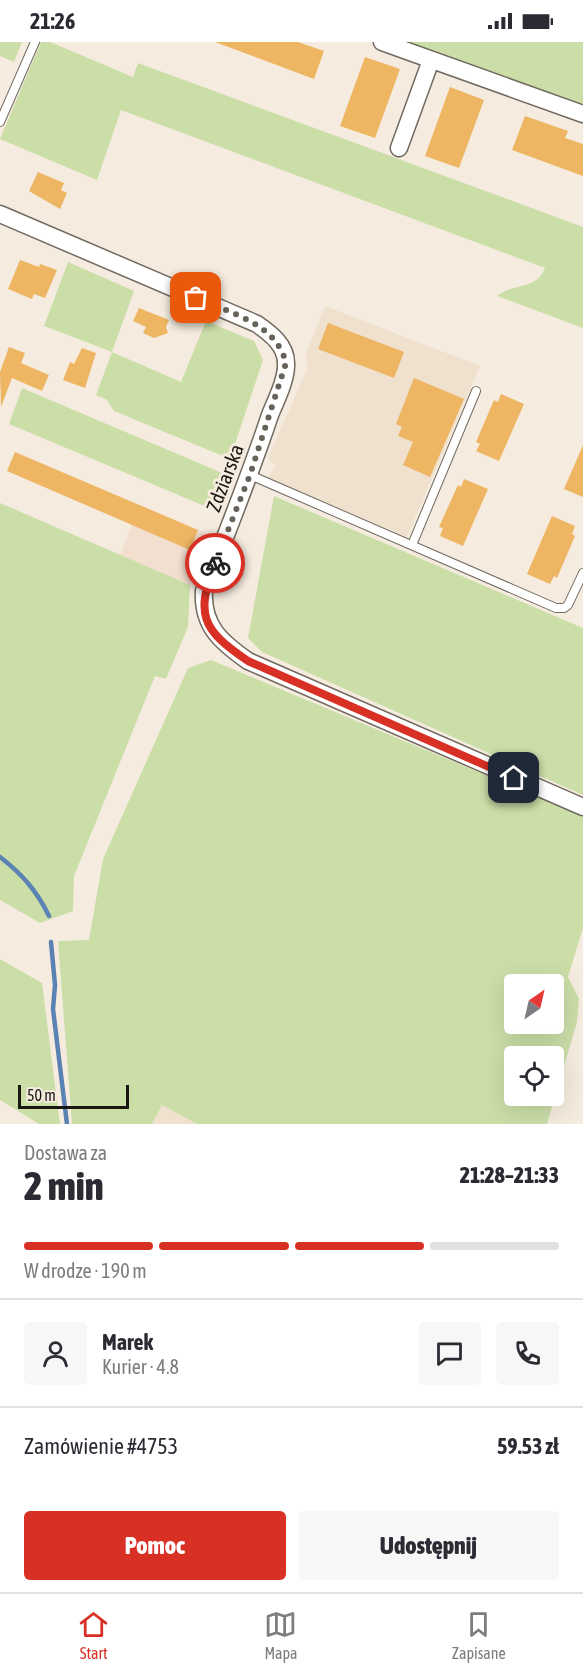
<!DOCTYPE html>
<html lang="pl">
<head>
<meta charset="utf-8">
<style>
  body { margin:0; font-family:"Asap Condensed",sans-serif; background:#f7f7f7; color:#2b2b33; height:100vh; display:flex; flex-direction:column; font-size:22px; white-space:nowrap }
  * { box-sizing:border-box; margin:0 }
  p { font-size:20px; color:#7c7c81 }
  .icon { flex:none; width:33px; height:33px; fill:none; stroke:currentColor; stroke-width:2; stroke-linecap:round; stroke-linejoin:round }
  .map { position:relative; height:1082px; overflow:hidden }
  .sheet { display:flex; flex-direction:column; background:#fff; flex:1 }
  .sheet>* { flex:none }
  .needle { width:39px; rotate:34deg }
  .buttons { position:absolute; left:504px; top:932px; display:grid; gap:12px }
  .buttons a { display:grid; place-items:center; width:60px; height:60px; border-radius:6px; background:#fff; box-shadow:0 6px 24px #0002; font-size:30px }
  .scale { position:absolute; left:18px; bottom:15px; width:111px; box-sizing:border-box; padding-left:6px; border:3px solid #1a1713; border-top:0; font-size:16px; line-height:21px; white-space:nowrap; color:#1a1713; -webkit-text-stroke:4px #f5ecdf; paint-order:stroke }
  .pin { position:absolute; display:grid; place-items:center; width:51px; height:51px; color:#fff; margin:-26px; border-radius:12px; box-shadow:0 3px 9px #0006 }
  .courier { position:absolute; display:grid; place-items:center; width:60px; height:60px; margin:-30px; border:4px solid #d93025; border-radius:50%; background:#fff; color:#222; box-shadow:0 2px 8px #0007 }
  .headline em { font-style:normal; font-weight:800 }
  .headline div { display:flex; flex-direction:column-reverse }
  .headline { display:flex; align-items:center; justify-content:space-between; height:102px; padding:0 24px }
  h1 { font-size:39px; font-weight:800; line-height:45px }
  .bar { display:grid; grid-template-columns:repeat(4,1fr); gap:9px 6px; align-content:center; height:72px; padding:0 24px }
  .bar i { height:8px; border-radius:4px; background:#e1e1e2 }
  .bar .current { background:#d93025 }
  .bar p { grid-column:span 4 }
  .line { display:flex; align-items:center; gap:15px; padding:0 24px; border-top:2px solid #e1e1e2 }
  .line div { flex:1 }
  .round { display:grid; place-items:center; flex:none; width:63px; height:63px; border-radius:6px; background:#f7f7f7 }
  .primary-button { display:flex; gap:12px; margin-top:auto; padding:12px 24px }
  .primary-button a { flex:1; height:69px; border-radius:6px; background:#d93025; color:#fff; font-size:24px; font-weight:800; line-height:69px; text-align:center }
  .primary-button a+a { background:#f7f7f7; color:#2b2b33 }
  .status { display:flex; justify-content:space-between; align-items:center; height:42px; padding:0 30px; background:#fff; direction:ltr }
  .status svg { height:16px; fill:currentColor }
  .tabs { display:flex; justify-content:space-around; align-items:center; height:84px; border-top:2px solid #e1e1e2; background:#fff; font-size:16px; color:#7c7c81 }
  .tabs a { display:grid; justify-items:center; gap:3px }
  .tabs .current { color:#d93025 }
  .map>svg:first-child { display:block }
</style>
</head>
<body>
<div class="status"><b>21:26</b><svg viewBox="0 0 49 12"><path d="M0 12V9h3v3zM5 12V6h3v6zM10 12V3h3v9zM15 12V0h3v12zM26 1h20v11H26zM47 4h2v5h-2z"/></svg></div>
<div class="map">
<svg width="583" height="1082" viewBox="0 0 583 1082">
  <rect width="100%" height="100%" fill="#f5ecdf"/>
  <!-- industrial -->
  <path fill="#f0e0ce" d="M325,264L480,324L407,495L269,436L275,424L268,416L307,327L306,312Z
    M162,1063L197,1082H152Z"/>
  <!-- education -->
  <path fill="#f3dfd0" d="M140,463L210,493L190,543L120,513Z"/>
  <!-- green -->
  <path fill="#cbdea8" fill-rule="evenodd" d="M0,0H22L14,20L0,14Z
    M41,0H50L133,35L138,21L583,185V286L497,254C513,241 537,248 545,226L121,68L97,138L0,97Z
    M396,0H583V67Z
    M68,220L134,249L112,310L181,340L206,279L254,299L263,318L230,417L114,369L107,358L96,353L112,310L44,284Z
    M22,346L234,436L219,470L9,382Z
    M274,454L583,586V753L262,610L248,596Z
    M0,461L190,543L188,585L166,637L155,634L74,834L73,869L40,881L0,858Z
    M211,618L583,774V886L568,935L579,957L577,980L547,1082H197L162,1063L152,1082H72L58,899L89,898L103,817L188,626ZM514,942H554V981H514ZM514,1014H554V1053H514Z
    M0,917L42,941L60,1082H39L0,1058Z"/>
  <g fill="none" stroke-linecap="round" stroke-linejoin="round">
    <!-- stream -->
    <path stroke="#5a82b3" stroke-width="4.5" d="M0,815C22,832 37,849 49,874
      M51,900L55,943L53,967L67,1082"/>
  </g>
  <!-- building -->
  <path fill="#eeb562" d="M215,0H298L324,9L314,37Z
    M365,15L400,27L375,96L340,84Z
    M450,45L484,58L459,126L425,114Z
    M525,74L568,89L565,96L583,102V134L512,108Z
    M38,130L64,141L61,148L67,151L60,167L29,149Z
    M20,218L39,225L40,222L57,228L45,256L34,252L32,257L8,247Z
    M139,266L169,278L166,285L168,291L154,296L143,291L146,285L133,279Z
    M328,281L404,310L394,336L318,307Z
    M9,305L25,311L21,321L49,333L42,349L12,336L1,365L0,330Z
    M82,306L96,311L85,346L63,338L70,320L74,322Z
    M414,336L464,357L430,435L403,423L413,400L398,394L402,385L396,382Z
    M501,352L524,362L499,419L476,409L480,402L476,400L494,358L498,360Z
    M583,403V455L564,447Z
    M15,410L198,488L190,508L7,429Z
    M464,437L488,447L463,504L440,494L443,486L439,485L458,443L461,445Z
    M552,474L575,484L572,492L575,494L557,536L554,534L550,542L527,532Z"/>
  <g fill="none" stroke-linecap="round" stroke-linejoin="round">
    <defs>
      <path id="service" d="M0,80L35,0
        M250,433L556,566H564L568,563L583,531
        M412,503L476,349"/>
      <path id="minor" d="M382,0L583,72
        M399,106L431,18
        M0,172L257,282C270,291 286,303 286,321C287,337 276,358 270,373C250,433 227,491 204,549C202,584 221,600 248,619L583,765"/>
    </defs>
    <!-- service casing -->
    <use href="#service" stroke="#71695f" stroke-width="10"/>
    <!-- minor casing -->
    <use href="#minor" stroke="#71695f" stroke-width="19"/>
    <!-- service -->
    <use href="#service" stroke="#fff" stroke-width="8"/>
    <!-- minor -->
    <use href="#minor" stroke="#fff" stroke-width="16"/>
  </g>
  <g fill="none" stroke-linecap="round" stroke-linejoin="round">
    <!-- done -->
    <path stroke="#67625a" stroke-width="6" stroke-dasharray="0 10.8" d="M196,256C230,271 276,281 286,321L250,433L215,521"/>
    <!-- route -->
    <path stroke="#d93025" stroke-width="8" d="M215,521C195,573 202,588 248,619L514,736"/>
  </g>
  <g text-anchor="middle" stroke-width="6" stroke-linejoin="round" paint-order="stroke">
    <!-- street labels -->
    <g font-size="20" fill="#1a1713" stroke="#f5ecdf">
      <text transform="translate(225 436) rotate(-69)" y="7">Zdziarska</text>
    </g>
  </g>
</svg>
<div class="buttons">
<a><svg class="needle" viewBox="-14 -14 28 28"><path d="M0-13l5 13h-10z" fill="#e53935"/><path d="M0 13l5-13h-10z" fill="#7c7c81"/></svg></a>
<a><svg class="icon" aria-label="locate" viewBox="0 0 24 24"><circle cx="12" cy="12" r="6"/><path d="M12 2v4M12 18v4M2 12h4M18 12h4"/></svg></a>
</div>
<div class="scale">50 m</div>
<div class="pin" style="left:196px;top:256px;background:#ea580c"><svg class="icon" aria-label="bag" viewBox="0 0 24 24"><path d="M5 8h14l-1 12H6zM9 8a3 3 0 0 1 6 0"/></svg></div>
<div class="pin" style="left:514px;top:736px;background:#1f2937"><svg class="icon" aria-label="home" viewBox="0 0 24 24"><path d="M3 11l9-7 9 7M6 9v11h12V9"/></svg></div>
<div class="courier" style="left:215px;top:521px"><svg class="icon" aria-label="bike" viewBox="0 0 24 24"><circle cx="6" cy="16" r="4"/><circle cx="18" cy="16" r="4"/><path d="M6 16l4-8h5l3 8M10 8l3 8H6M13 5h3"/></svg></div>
</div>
<section class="sheet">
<div class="headline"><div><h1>2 min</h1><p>Dostawa za</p></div><em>21:28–21:33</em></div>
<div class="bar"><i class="current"></i><i class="current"></i><i class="current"></i><i></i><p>W drodze · 190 m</p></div>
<div class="line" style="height:108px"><a class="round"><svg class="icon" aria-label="person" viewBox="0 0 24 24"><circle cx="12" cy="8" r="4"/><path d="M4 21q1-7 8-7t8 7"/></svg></a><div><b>Marek</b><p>Kurier · 4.8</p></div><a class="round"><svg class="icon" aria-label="chat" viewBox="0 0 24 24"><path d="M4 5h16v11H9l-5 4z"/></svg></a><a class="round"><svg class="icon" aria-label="phone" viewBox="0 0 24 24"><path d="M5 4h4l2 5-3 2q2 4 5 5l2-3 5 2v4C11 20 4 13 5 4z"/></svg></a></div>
<div class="line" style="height:78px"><div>Zamówienie #4753</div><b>59.53 zł</b></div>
<div class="primary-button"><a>Pomoc</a><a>Udostępnij</a></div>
</section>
<nav class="tabs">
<a class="current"><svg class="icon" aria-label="home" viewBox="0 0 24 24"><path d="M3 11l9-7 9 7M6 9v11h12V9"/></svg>Start</a>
<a><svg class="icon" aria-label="map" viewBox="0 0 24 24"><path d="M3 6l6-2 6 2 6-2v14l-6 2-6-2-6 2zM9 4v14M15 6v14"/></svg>Mapa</a>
<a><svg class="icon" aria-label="saved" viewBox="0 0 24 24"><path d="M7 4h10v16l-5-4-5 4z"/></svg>Zapisane</a>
</nav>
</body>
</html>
